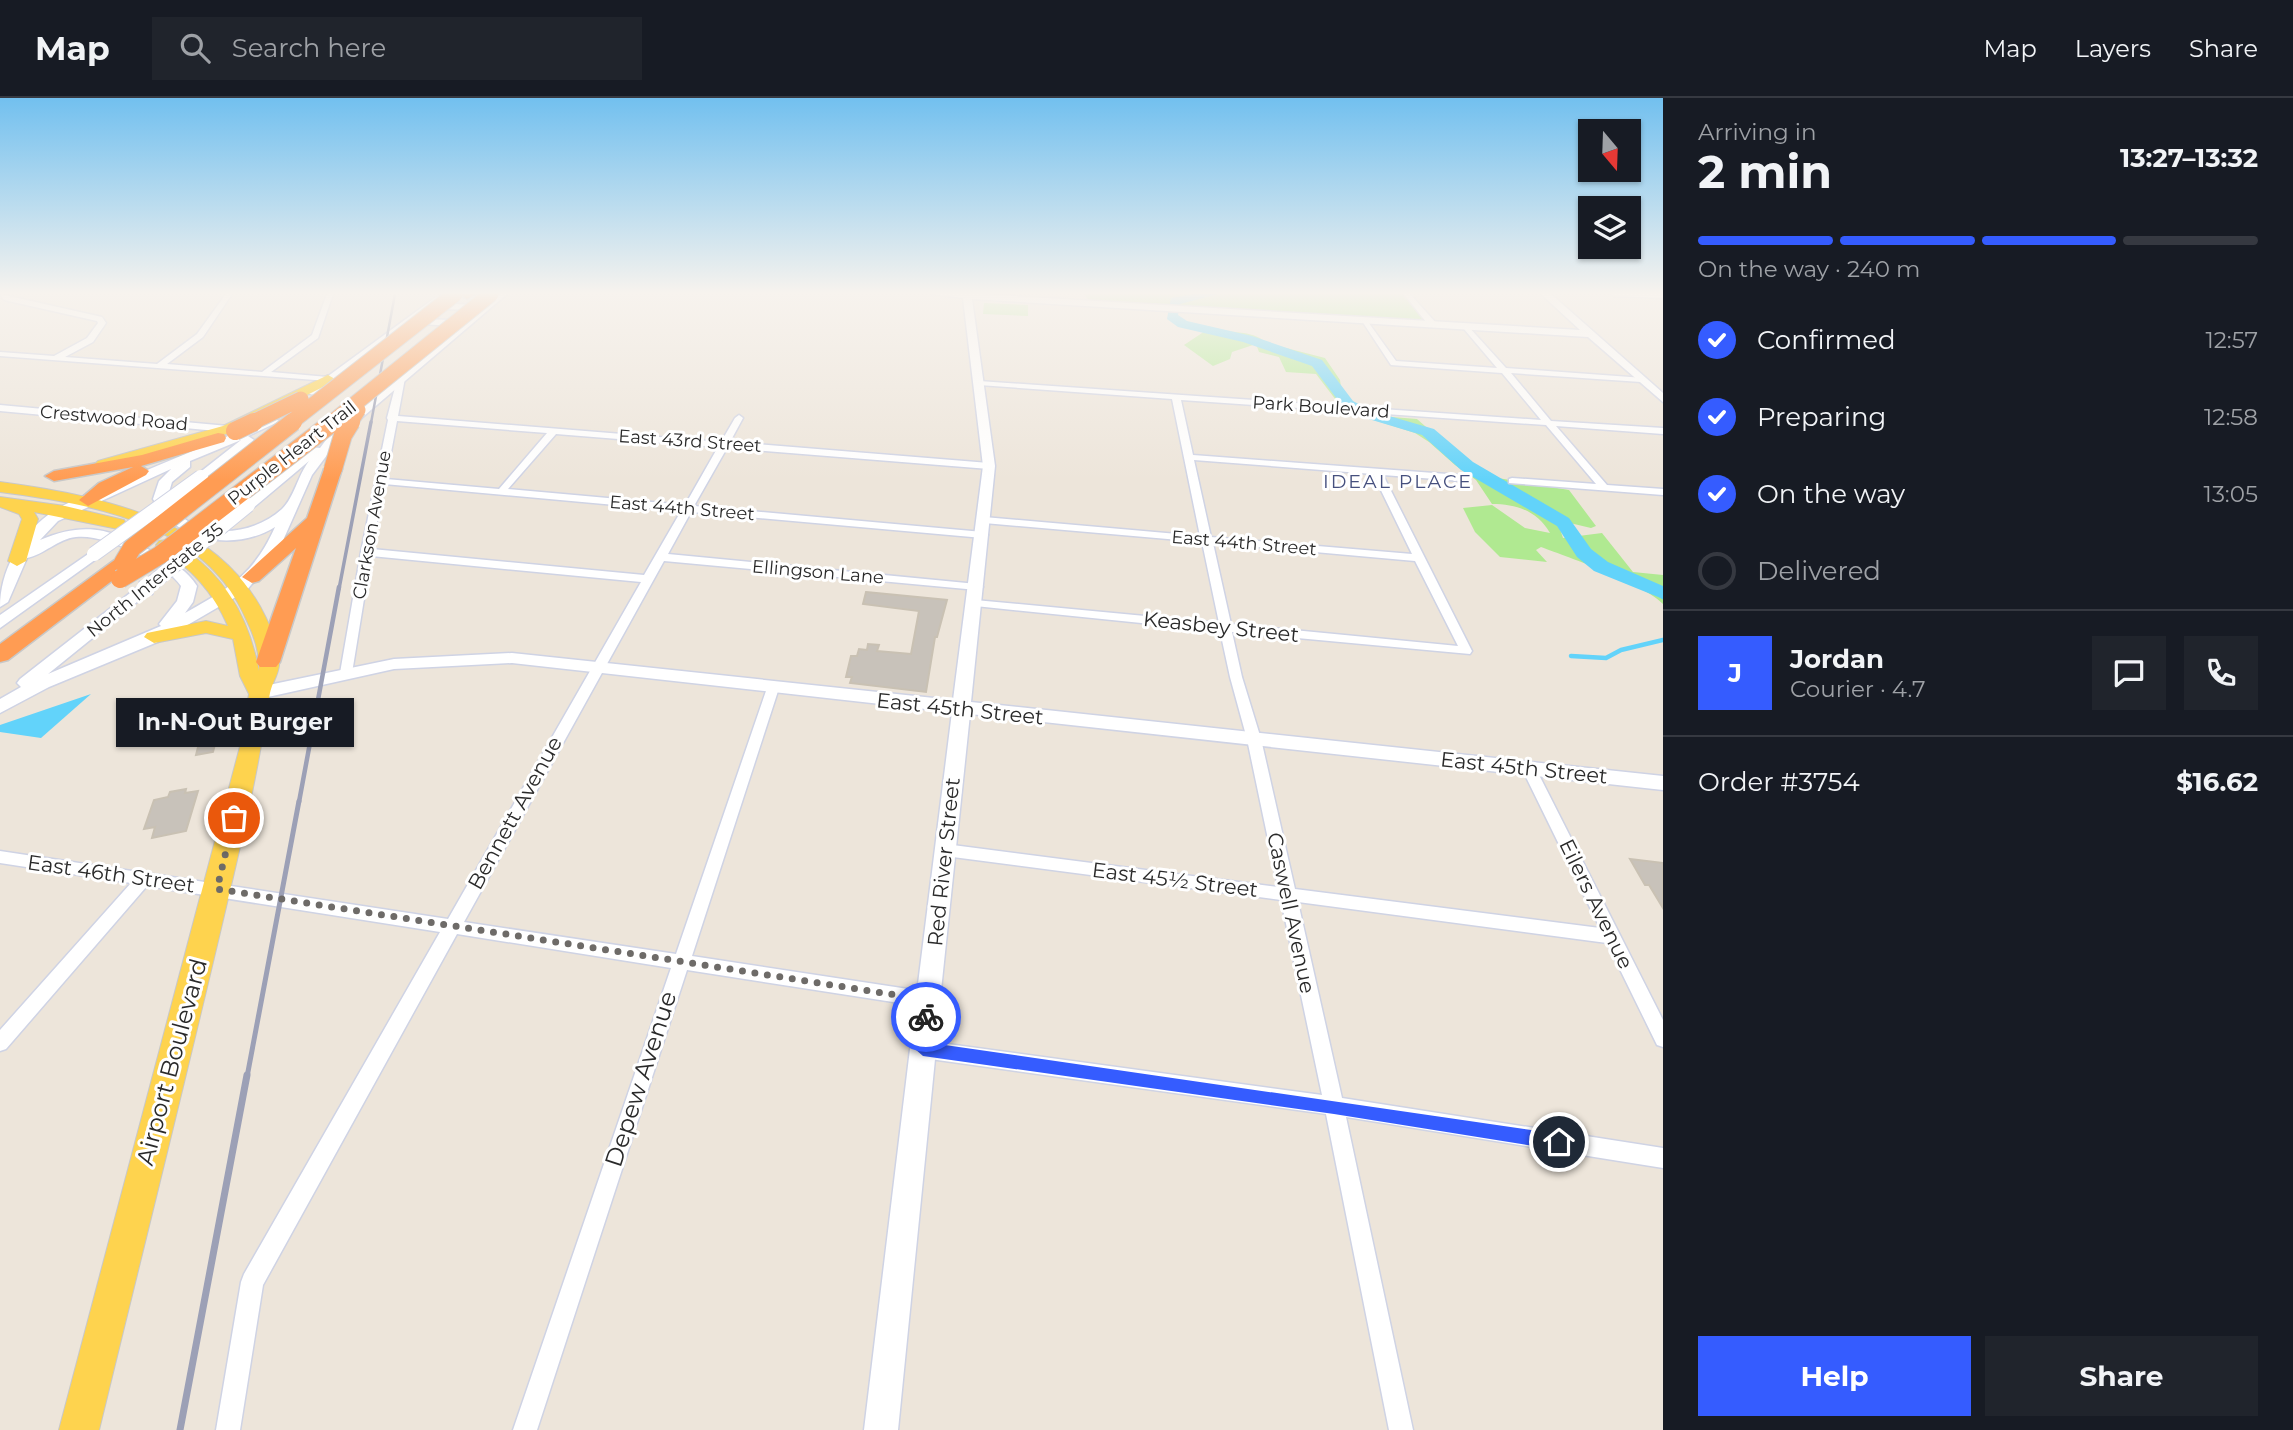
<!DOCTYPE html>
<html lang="en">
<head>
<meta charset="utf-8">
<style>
  body { margin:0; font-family:Montserrat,sans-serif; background:#20242c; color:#f1f3f6; height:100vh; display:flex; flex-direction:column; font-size:26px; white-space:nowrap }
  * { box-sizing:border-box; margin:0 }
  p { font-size:23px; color:#9ea1a6 }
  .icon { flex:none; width:38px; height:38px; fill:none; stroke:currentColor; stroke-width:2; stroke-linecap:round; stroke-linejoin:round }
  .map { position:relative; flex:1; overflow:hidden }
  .sheet { display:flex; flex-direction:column; background:#171b24; width:630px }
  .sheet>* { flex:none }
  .needle { width:46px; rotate:161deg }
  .fabs { position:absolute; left:1578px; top:21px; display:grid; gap:14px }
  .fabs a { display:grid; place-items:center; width:63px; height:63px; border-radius:0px; background:#171b24; box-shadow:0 2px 5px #0004; font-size:35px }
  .pin { position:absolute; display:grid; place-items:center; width:60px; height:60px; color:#fff; margin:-30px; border:4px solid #fff; border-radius:50%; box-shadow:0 2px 7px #0007 }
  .courier { position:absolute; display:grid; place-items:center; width:70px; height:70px; margin:-35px; border:5px solid #355cff; border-radius:50%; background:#fff; color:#222; box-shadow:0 2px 9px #0007 }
  .bubble { position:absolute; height:49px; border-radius:0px; background:#171b24; box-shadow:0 2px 5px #0004; font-size:23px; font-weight:700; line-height:49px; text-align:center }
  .summary em { font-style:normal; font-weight:700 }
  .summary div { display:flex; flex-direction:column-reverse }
  .summary { display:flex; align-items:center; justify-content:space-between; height:119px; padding:0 35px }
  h1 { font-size:46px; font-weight:700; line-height:52px }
  .bar { display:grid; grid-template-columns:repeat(4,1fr); gap:10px 7px; align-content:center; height:84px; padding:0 35px }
  .bar i { height:9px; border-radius:5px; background:#363941 }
  .bar .active { background:#355cff }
  .bar p { grid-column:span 4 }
  .line { display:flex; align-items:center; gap:18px; padding:0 35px; border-top:2px solid #363941 }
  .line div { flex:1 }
  .round { display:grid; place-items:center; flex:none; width:74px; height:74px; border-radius:0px; background:#20242c }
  ol { padding:0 35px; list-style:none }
  li { display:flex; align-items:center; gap:21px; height:77px }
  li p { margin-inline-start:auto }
  li .icon { padding:7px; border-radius:50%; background:#355cff; color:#fff; stroke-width:4 }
  li:last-child { color:#9ea1a6 }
  li i { width:38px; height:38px; border:4px solid #363941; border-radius:50% }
  .button { display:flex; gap:14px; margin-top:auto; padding:14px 35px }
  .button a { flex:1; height:80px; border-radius:0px; background:#355cff; color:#fff; font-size:28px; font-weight:700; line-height:80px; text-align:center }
  .button a+a { background:#20242c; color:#f1f3f6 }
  header { display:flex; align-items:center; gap:42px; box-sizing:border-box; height:98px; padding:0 35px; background:#171b24; border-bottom:2px solid #363941 }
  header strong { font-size:33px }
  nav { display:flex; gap:38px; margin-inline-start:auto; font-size:24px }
  .search { width:490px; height:63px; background:#20242c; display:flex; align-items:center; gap:18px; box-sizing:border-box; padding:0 24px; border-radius:0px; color:#9ea1a6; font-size:26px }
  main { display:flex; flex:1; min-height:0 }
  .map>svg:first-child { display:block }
</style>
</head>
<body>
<header>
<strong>Map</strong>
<div class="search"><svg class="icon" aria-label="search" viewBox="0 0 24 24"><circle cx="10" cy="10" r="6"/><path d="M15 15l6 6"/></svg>Search here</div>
<nav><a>Map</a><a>Layers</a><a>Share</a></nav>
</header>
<main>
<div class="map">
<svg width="1663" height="1332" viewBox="0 0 1663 1332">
  <rect width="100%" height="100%" fill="#ede5da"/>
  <!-- green -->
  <path fill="#b0e991" d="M1084,196H1403L1427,224L1089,203Z
    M984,205L1028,207V218L983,216Z
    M1205,233C1225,234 1251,231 1267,245L1325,260L1340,282L1342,296L1356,307L1339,306L1316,276L1286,274L1279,259L1259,254L1256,246L1232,254L1230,261L1213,268L1184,247Z
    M1355,316L1417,321L1466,364L1492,379L1569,392L1596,428L1591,430L1557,422L1563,440L1602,435L1633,474L1663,477V506C1643,485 1570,460 1541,449L1536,452L1547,464L1500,459L1475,434L1463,410L1492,407L1525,430L1550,435C1537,413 1517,406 1492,406L1476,382L1455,367L1429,344L1415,335Z"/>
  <!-- water -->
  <path fill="#62d3fa" d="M91,596L41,640L0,634V627Z"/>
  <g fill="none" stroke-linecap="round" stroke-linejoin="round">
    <!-- stream -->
    <path stroke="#62d3fa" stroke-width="4.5" d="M1652,491L1663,499
      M1571,558L1606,560L1621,552L1663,542"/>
    <!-- river -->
    <path fill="#62d3fa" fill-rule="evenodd" d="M1194,196H1218L1180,206L1178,217L1187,223L1252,238L1322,262L1353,303L1372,313L1434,331L1473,364L1569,420L1591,451L1608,464L1663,488V501L1594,473L1577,459L1557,428L1461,372L1422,337L1362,319L1343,309L1312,268L1243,244L1178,229L1167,221L1171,200Z"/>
  </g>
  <!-- building -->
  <path fill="#c8c2ba" stroke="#c9c1b3" stroke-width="2" d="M866,494L947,502L937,539H935L926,594L850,585L852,579H846L851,558H857L859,551L867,552L868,546L879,547L877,553L911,556L919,513L863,506Z
    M220,627L213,654L196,657L203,630Z
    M186,691L185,695L198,693L186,733L152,740L155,729L144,731L154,702L168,699L170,694Z
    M1630,761L1663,765V810L1649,787H1645Z"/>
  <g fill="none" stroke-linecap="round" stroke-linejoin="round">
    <defs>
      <path id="street" d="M0,196L102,219L106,225L93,244L65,259L157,266L197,236L226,196H232L203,239L167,266L262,274L312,237L327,196H333L318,240L271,274L328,279L332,281L328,283L0,258V254L54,258L87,240L98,225L97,223L4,202Z
        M1404,196H1410L1436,225V229H1430Z
        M1611,196H1663V200L1614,198Z
        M1366,221L1396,263L1497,270L1464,231V227H1467L1506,270L1644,280V284H1641L1511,275L1551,323L1663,330V336L1556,328L1607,387L1663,391V397L1509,385V381L1512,380L1596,386L1546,327L1181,302L1193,357L1461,377L1466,380L1461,383L1383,377L1472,553L1470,556L1232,534L1242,579L1261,641L1295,791L1600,830L1522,671L1524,667H1534L1663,922V949L1657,947L1607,845L1298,804L1342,1000L1663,1050V1070L1346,1019L1413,1332H1389L1326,1016L923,960L917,957L914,951L919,908L687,872L537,1332H513L671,870L457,836L263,1187L240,1332H216L241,1184L244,1176L440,834L147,788L6,951L0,953V932L131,785L0,765V753L448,821L641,484L371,458L352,575L346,579L342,578L340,575L361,454L388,322L387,320L398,278L405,280L398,318L721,344L735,320L739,317L743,320L730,344L989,365L994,368L989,371L727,350L694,408L983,434L988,437L983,440L691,414L668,456L977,486L983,489L977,492L664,463L464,824L676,856L767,590L773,586L779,590L692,858L928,894L934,896L937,902L933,944L1322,997L1281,802L945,758L940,756L937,752L940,748L945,746L1278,789L1247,641L1230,579L1220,533L975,508L969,505L975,502L1219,525L1202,444L984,425L979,422L984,419L1200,438L1172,301L979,287L975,285L979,283L1541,322L1502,275L1391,267L1362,223ZM397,323L547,335L499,391L386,381ZM556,336L718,349L685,407L508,391ZM1194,362L1373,376L1412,456L1211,439ZM384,386L681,413L644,477L372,451ZM1213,445L1415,463L1458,548L1231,526Z
        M0,307L228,328L232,331L228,334L0,313Z"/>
      <path id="secondary" d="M497,196H507L351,329L341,326L454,231L451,228L422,226L406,230L315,297L305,295L436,199H442L441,205C462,206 480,210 497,196ZM434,209L439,211L477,212L460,226L454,222L418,221Z
        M932,196H980L1580,232L1541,196H1551L1663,295V304L1588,239L972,201L995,368L971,604L1663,678V692L970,616L940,902L937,910L928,913L919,910L916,902L952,614L512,565L394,571L259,601L250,595L259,589L394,561L512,555L953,602L983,368L963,200Z
        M270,320L280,323L248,338L254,342L252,345L206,382L194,379L241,342L190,363V369L172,384L167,401C190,443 249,441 282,411C294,400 298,377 309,363L253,410H243V404L311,349L320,350L335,330H343L345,333L312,377L277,456L246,493L160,543L49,589L0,615V601L21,589L17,585L20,581L139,488L145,486L153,491L48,576L161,528L159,526L177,503L181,488C166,465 104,435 76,439C57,441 44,457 27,460L8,504L0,509C0,474 19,439 48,417C70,401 101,392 126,381C174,361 222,341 270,320ZM171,371L159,383L153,401C175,444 235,454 275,429C253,478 230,489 185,515L193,504L197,488C187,472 174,466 159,457C115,433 89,421 40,442L58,423Z
        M94,452L101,456L99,459L0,530V517Z
        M923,939L932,943L936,951L898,1332H864L910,951L914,943Z"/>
      <path id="primary" d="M328,277L335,281L333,284L233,334L103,371L95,366L98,363L223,328Z
        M0,384C109,399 239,425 276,546C285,576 272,577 269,601C263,639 256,676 248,714C201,921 149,1126 99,1332H59L242,641L249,596L240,578L233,541L206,535L154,545L144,539L147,535L206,523L228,528C213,494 191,469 159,451L156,447L159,443C170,441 180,447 188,454C229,483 250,525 259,573C260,554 254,538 246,521C205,425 92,406 0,394Z
        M0,399L65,408L124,422L126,426L118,431L34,414L38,421L26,463L17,468L8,463L22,421L19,416L0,409Z"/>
      <path id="highway" d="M475,196L467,201L461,197V196Z
        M218,335L224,336L226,340L224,344L141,368L149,373L146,377L88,408L79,402L99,385L133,369L54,383L45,378L54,373L142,357Z
        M333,366L342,371L280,564L276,569H260L256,564L296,450L259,483L252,485L242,479L307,420L324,371Z
        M123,459L130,461L133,465L130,469L8,562L0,564V546L116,461Z"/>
    </defs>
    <!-- street casing -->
    <use href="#street" stroke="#cfd3e4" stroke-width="3"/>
    <!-- secondary casing -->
    <use href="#secondary" stroke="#cfd3e4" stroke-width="3"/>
    <!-- primary casing -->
    <use href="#primary" stroke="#c8c8c8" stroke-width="2"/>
    <!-- highway casing -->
    <use href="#highway" stroke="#c8c8c8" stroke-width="3"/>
    <!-- street -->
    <use href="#street" fill="#fff" fill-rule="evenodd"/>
    <!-- secondary -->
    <use href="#secondary" fill="#fff" fill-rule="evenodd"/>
    <!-- primary -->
    <use href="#primary" fill="#fed34e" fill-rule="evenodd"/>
    <!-- highway -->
    <use href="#highway" fill="#ff9c53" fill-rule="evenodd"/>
    <!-- rail-far4 -->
    <path stroke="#9ca0b6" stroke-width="2.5" d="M371,325L395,196"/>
    <!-- rail-far3 -->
    <path stroke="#9ca0b6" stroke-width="3.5" d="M339,491L371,324"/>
    <!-- rail-far2 -->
    <path stroke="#9ca0b6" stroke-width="4.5" d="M299,704L339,489"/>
    <!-- rail-far1 -->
    <path stroke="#9ca0b6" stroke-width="5" d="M247,979L299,703"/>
    <!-- rail -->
    <path stroke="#9ca0b6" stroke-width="7" d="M180,1332L247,977"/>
    <defs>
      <path id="secondary-bridge-far1" d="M94,456L201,379
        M145,491L248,407"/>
      <path id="secondary-bridge" d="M145,491L147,489"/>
      <path id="highway-bridge-far1" d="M251,325L301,301
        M290,325L455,196
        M331,325L491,196
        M350,325L358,312"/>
      <path id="highway-bridge" d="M235,333L254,324
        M333,371L343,337L351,324
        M123,465L132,450L293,324
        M120,481L160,457L333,324"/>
    </defs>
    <!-- secondary-bridge-far1 casing -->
    <use href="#secondary-bridge-far1" stroke="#cfd3e4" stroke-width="16" stroke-linecap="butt"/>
    <!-- secondary-bridge casing -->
    <use href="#secondary-bridge" stroke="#cfd3e4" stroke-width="20" stroke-linecap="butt"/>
    <!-- highway-bridge-far1 casing -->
    <use href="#highway-bridge-far1" stroke="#c8c8c8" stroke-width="17" stroke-linecap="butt"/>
    <!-- highway-bridge casing -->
    <use href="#highway-bridge" stroke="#c8c8c8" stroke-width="20" stroke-linecap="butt"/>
    <!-- secondary-bridge-far1 -->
    <use href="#secondary-bridge-far1" stroke="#fff" stroke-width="14"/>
    <!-- secondary-bridge -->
    <use href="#secondary-bridge" stroke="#fff" stroke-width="18"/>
    <!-- highway-bridge-far1 -->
    <use href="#highway-bridge-far1" stroke="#ff9c53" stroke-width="15"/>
    <!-- highway-bridge -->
    <use href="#highway-bridge" stroke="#ff9c53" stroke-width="18"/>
  </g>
  <!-- sky -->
  <linearGradient id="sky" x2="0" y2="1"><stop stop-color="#72c0ef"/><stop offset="0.51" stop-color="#f7f3ee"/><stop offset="1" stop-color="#f7f3ee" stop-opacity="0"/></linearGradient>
  <rect width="1663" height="382" fill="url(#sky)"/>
  <!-- route -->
  <path fill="#355cff" d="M926,913L934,919L931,945L1559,1036L1567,1044L1559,1052L1334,1016L923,958L915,951L919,919Z"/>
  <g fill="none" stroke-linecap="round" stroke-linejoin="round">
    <!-- done -->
    <path stroke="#6e6b68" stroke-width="7" stroke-dasharray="0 12.6" d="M234,720L217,791L928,902L926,919"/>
  </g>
  <g text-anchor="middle" stroke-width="6" stroke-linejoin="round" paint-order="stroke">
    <!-- far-street labels -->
    <g font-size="18" fill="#2a2a2a" stroke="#fff">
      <text transform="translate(1321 309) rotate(4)" y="6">Park Boulevard</text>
      <text transform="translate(114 320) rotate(5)" y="6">Crestwood Road</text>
      <text transform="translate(690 343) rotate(4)" y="6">East 43rd Street</text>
      <text transform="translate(292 355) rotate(-38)" y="6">Purple Heart Trail</text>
      <text transform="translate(682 410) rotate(5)" y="6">East 44th Street</text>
      <text transform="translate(372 427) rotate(-80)" y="6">Clarkson Avenue</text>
      <text transform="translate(1244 445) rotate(5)" y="6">East 44th Street</text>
      <text transform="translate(818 474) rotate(5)" y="6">Ellingson Lane</text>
      <text transform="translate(155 482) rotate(-39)" y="6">North Interstate 35</text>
    </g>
    <!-- far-neighbourhood labels -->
    <g font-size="19" letter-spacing="2" fill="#46507e" stroke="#fff">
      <text x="1398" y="390">IDEAL PLACE</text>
    </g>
    <!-- street labels -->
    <g font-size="21" fill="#2a2a2a" stroke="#fff">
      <text transform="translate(1221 529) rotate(6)" y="7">Keasbey Street</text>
      <text transform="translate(960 611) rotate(6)" y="7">East 45th Street</text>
      <text transform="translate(1524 670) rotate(6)" y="7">East 45th Street</text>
      <text transform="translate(515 715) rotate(-61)" y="7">Bennett Avenue</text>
      <text transform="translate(944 764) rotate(-84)" y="7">Red River Street</text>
      <text transform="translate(111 776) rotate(8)" y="7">East 46th Street</text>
      <text transform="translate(1175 782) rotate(7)" y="7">East 45½ Street</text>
      <text transform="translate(1596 806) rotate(64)" y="7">Eilers Avenue</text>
      <text transform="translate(1291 815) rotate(78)" y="7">Caswell Avenue</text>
    </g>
    <!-- near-street labels -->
    <g font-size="24" fill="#2a2a2a" stroke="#fff">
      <text transform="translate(172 964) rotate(-75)" y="8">Airport Boulevard</text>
      <text transform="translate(641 981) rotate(-72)" y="8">Depew Avenue</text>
    </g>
  </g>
</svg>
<div class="fabs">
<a><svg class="needle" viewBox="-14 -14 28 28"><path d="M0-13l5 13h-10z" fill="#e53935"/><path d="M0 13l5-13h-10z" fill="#9ea1a6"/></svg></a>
<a><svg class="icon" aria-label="layers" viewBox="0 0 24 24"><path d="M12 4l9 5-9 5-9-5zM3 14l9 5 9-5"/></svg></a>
</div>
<div class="pin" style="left:234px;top:720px;background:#ea580c"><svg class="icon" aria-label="bag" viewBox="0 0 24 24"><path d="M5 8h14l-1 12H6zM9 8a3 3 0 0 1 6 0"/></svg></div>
<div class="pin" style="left:1559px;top:1044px;background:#1f2937"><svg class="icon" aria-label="home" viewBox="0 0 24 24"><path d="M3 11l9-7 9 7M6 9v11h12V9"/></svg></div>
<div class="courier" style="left:926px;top:919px"><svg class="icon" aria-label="bike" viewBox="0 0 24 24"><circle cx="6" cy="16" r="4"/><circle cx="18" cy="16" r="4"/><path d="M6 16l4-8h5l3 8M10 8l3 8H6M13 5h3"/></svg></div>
<div class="bubble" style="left:116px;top:600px;width:238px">In-N-Out Burger</div>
</div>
<section class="sheet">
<div class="summary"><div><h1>2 min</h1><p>Arriving in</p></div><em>13:27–13:32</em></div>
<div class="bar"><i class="active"></i><i class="active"></i><i class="active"></i><i></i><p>On the way · 240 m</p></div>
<ol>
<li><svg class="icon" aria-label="check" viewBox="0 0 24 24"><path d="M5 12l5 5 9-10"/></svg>Confirmed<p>12:57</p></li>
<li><svg class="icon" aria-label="check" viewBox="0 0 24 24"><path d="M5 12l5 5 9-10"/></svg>Preparing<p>12:58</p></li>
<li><svg class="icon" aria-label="check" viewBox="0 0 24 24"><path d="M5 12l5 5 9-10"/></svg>On the way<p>13:05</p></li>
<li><i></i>Delivered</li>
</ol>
<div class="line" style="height:126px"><b class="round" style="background:#355cff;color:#fff">J</b><div><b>Jordan</b><p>Courier · 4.7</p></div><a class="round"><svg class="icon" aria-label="chat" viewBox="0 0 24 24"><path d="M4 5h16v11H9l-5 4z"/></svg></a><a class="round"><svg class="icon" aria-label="phone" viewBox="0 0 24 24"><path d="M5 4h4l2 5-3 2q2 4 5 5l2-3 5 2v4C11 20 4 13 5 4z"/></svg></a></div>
<div class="line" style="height:91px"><div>Order #3754</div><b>$16.62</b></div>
<div class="button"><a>Help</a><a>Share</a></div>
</section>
</main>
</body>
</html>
